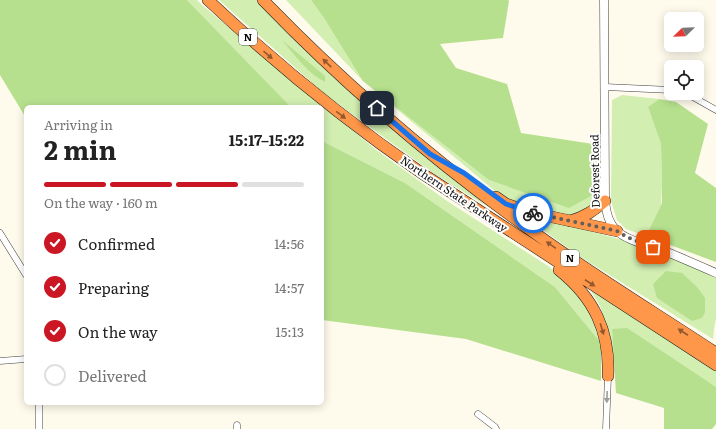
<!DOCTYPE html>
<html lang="en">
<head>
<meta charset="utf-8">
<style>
  body { margin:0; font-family:Literata,serif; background:#f2f2f2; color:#222; height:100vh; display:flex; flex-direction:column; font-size:15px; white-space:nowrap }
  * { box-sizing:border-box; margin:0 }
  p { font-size:13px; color:#767676 }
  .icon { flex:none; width:22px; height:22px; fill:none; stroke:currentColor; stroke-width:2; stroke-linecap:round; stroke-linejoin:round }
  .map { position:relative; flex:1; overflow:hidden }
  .sheet { position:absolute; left:24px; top:105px; width:300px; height:300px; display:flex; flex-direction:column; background:#fff; border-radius:6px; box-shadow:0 2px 10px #0003 }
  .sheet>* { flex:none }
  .needle { width:26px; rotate:247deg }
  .buttons { position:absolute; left:664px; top:12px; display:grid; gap:8px }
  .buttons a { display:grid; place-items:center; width:40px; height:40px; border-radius:6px; background:#fff; box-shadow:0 2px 10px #0003; font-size:20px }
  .pin { position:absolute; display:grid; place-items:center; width:34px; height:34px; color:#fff; margin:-17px; border-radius:8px; box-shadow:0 2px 6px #0006 }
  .courier { position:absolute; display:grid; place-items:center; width:40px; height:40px; margin:-20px; border:3px solid #1a73e8; border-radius:50%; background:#fff; color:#222; box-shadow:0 1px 5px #0007 }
  .headline em { font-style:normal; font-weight:700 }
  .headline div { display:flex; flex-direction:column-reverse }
  .headline { display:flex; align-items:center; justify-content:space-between; height:68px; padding:0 20px }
  h1 { font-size:26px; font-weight:700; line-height:30px }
  .bar { display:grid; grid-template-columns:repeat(4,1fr); gap:6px 4px; align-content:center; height:48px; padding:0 20px }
  .bar i { height:5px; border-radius:3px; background:#e0e0e0 }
  .bar .selected { background:#cb1624 }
  .bar p { grid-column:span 4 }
  ol { padding:0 20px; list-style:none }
  li { display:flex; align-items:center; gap:12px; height:44px }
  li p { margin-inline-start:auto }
  li .icon { padding:4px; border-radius:50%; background:#cb1624; color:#fff; stroke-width:4 }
  li:last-child { color:#767676 }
  li i { width:22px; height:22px; border:2px solid #e0e0e0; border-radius:50% }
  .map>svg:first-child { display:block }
</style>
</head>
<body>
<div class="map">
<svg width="716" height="429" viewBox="0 0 716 429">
  <rect width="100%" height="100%" fill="#fffbec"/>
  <!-- green -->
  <path fill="#d2eeb1" d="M187,0H197L202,5L375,149L447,201L548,266L574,285L594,315L601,343L555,287L405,183L326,143L322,139V107H291Z
    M219,0H258L328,69L408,143L490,208L436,175L327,96Z
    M286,0H311L326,21L489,180L526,192L591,196L602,188L600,197L591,208L569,216L525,206L501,196L363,81Z
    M622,95L659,99L648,107L661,144L662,185L661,205L646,236L626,229L617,220L611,201L612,100Z
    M527,214L630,242L679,260L716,278V318L714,329L713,339L579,256L525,217Z
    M591,291L611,302L716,369V387L687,369L612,329L614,360L608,329L600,306Z"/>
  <!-- forest -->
  <path fill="#b6e08e" d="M0,0H187L291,107H26V118L0,75Z
    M311,0H508L509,1L503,38L440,44L456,68L507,84L521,133L600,145L602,188L591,196L569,208L489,180L363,81L326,21Z
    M282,40L325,76V82C307,73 295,55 282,40Z
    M659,99L676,102L708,124L695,173L716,188V262L646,236L662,203V185L661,144L648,107Z
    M322,139L326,143L405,183L555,287L601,343V381L466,339L322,320Z
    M666,271L682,273L697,287L705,298V312L702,318L692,321L657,298L653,284Z
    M627,328L716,387V424L712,429H664V408L616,393L612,329Z"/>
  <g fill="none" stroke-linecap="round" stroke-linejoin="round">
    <defs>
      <path id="minor" d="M605,87L671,90
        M680,93L693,97L716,110
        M0,233L26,275
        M0,361L26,359
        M478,414L495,427L496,429
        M39,429V403
        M237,429V425
        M606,429L608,376"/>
      <path id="tertiary" d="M604,0L605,195C605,208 607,221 616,230C626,241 653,246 667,252C684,259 700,266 716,273"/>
      <path id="motorway" d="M208,0C276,64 346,121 423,174L716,365
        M263,0C347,87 440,166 539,236C596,277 657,314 716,353
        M496,197L506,204L529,212L617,231
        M570,221C585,217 593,211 605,201
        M559,270C594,298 610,331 608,376"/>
    </defs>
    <!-- minor casing -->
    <use href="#minor" stroke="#3f3f3f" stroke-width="7"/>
    <!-- tertiary casing -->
    <use href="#tertiary" stroke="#3f3f3f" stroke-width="9"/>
    <!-- motorway casing -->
    <use href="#motorway" stroke="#1d1d1d" stroke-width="12"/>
    <!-- minor -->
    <use href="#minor" stroke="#fff" stroke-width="6"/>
    <!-- tertiary -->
    <use href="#tertiary" stroke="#fff" stroke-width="8"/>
    <!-- motorway -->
    <use href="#motorway" stroke="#ff974a" stroke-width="11"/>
  </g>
  <!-- one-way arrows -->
  <defs><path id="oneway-solid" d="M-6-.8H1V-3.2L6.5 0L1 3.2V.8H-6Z"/></defs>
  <g fill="#92582e">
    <use href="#oneway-solid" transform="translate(268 55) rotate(41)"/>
    <use href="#oneway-solid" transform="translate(327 63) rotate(-137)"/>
    <use href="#oneway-solid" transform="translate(341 115) rotate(37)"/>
    <use href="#oneway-solid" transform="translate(551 245) rotate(-145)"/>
    <use href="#oneway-solid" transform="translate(590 283) rotate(33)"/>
    <use href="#oneway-solid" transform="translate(602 329) rotate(73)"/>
    <use href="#oneway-solid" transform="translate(683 332) rotate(-147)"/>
  </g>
  <use fill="#9e9e9e" href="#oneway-solid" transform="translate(607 397) rotate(92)"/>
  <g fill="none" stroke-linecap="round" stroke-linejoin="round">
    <!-- done -->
    <path stroke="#61605a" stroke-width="4" stroke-dasharray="0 7.2" d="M533,213L617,231L629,238L653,247"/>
    <!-- route -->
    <path stroke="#1a73e8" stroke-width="5" d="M377,108L430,154L464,173L506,204L533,213"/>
  </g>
  <g text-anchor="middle" stroke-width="4" stroke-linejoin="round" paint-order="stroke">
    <!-- shield labels -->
    <g fill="#fff" stroke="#555" stroke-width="1">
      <rect x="239" y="29" width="18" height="16" rx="3"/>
      <rect x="561" y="250" width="18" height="16" rx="3"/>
    </g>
    <g font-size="10" font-weight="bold" fill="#0c0c0c">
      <text x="248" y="41">N</text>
      <text x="570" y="262">N</text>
    </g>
    <!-- street labels -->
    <g font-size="11" fill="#0c0c0c" stroke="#fff">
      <text transform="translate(595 171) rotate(-91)" y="4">Deforest Road</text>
      <text transform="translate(454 194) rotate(34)" y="4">Northern State Parkway</text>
    </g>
  </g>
</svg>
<div class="buttons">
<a><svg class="needle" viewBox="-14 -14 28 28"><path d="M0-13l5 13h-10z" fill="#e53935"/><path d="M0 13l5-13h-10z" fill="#767676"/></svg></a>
<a><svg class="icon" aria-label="locate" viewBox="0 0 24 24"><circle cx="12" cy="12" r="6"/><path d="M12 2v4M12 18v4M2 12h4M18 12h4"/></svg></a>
</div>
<div class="pin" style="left:653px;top:247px;background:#ea580c"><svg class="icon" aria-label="bag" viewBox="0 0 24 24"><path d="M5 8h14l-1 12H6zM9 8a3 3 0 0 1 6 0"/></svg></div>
<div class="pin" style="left:377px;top:108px;background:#1f2937"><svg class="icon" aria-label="home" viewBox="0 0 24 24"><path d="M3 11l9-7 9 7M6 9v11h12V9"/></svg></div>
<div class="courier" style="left:533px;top:213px"><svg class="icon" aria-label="bike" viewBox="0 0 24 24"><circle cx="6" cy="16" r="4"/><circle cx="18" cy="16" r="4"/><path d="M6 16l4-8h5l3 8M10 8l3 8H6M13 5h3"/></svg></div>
<section class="sheet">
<div class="headline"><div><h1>2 min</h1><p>Arriving in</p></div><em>15:17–15:22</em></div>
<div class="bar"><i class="selected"></i><i class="selected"></i><i class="selected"></i><i></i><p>On the way · 160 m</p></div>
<ol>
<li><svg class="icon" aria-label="check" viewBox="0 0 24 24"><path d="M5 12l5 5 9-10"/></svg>Confirmed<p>14:56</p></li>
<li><svg class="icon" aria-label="check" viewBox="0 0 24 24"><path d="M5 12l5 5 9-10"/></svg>Preparing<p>14:57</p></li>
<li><svg class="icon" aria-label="check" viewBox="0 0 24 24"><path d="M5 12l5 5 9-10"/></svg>On the way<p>15:13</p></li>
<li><i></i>Delivered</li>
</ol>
</section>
</div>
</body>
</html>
